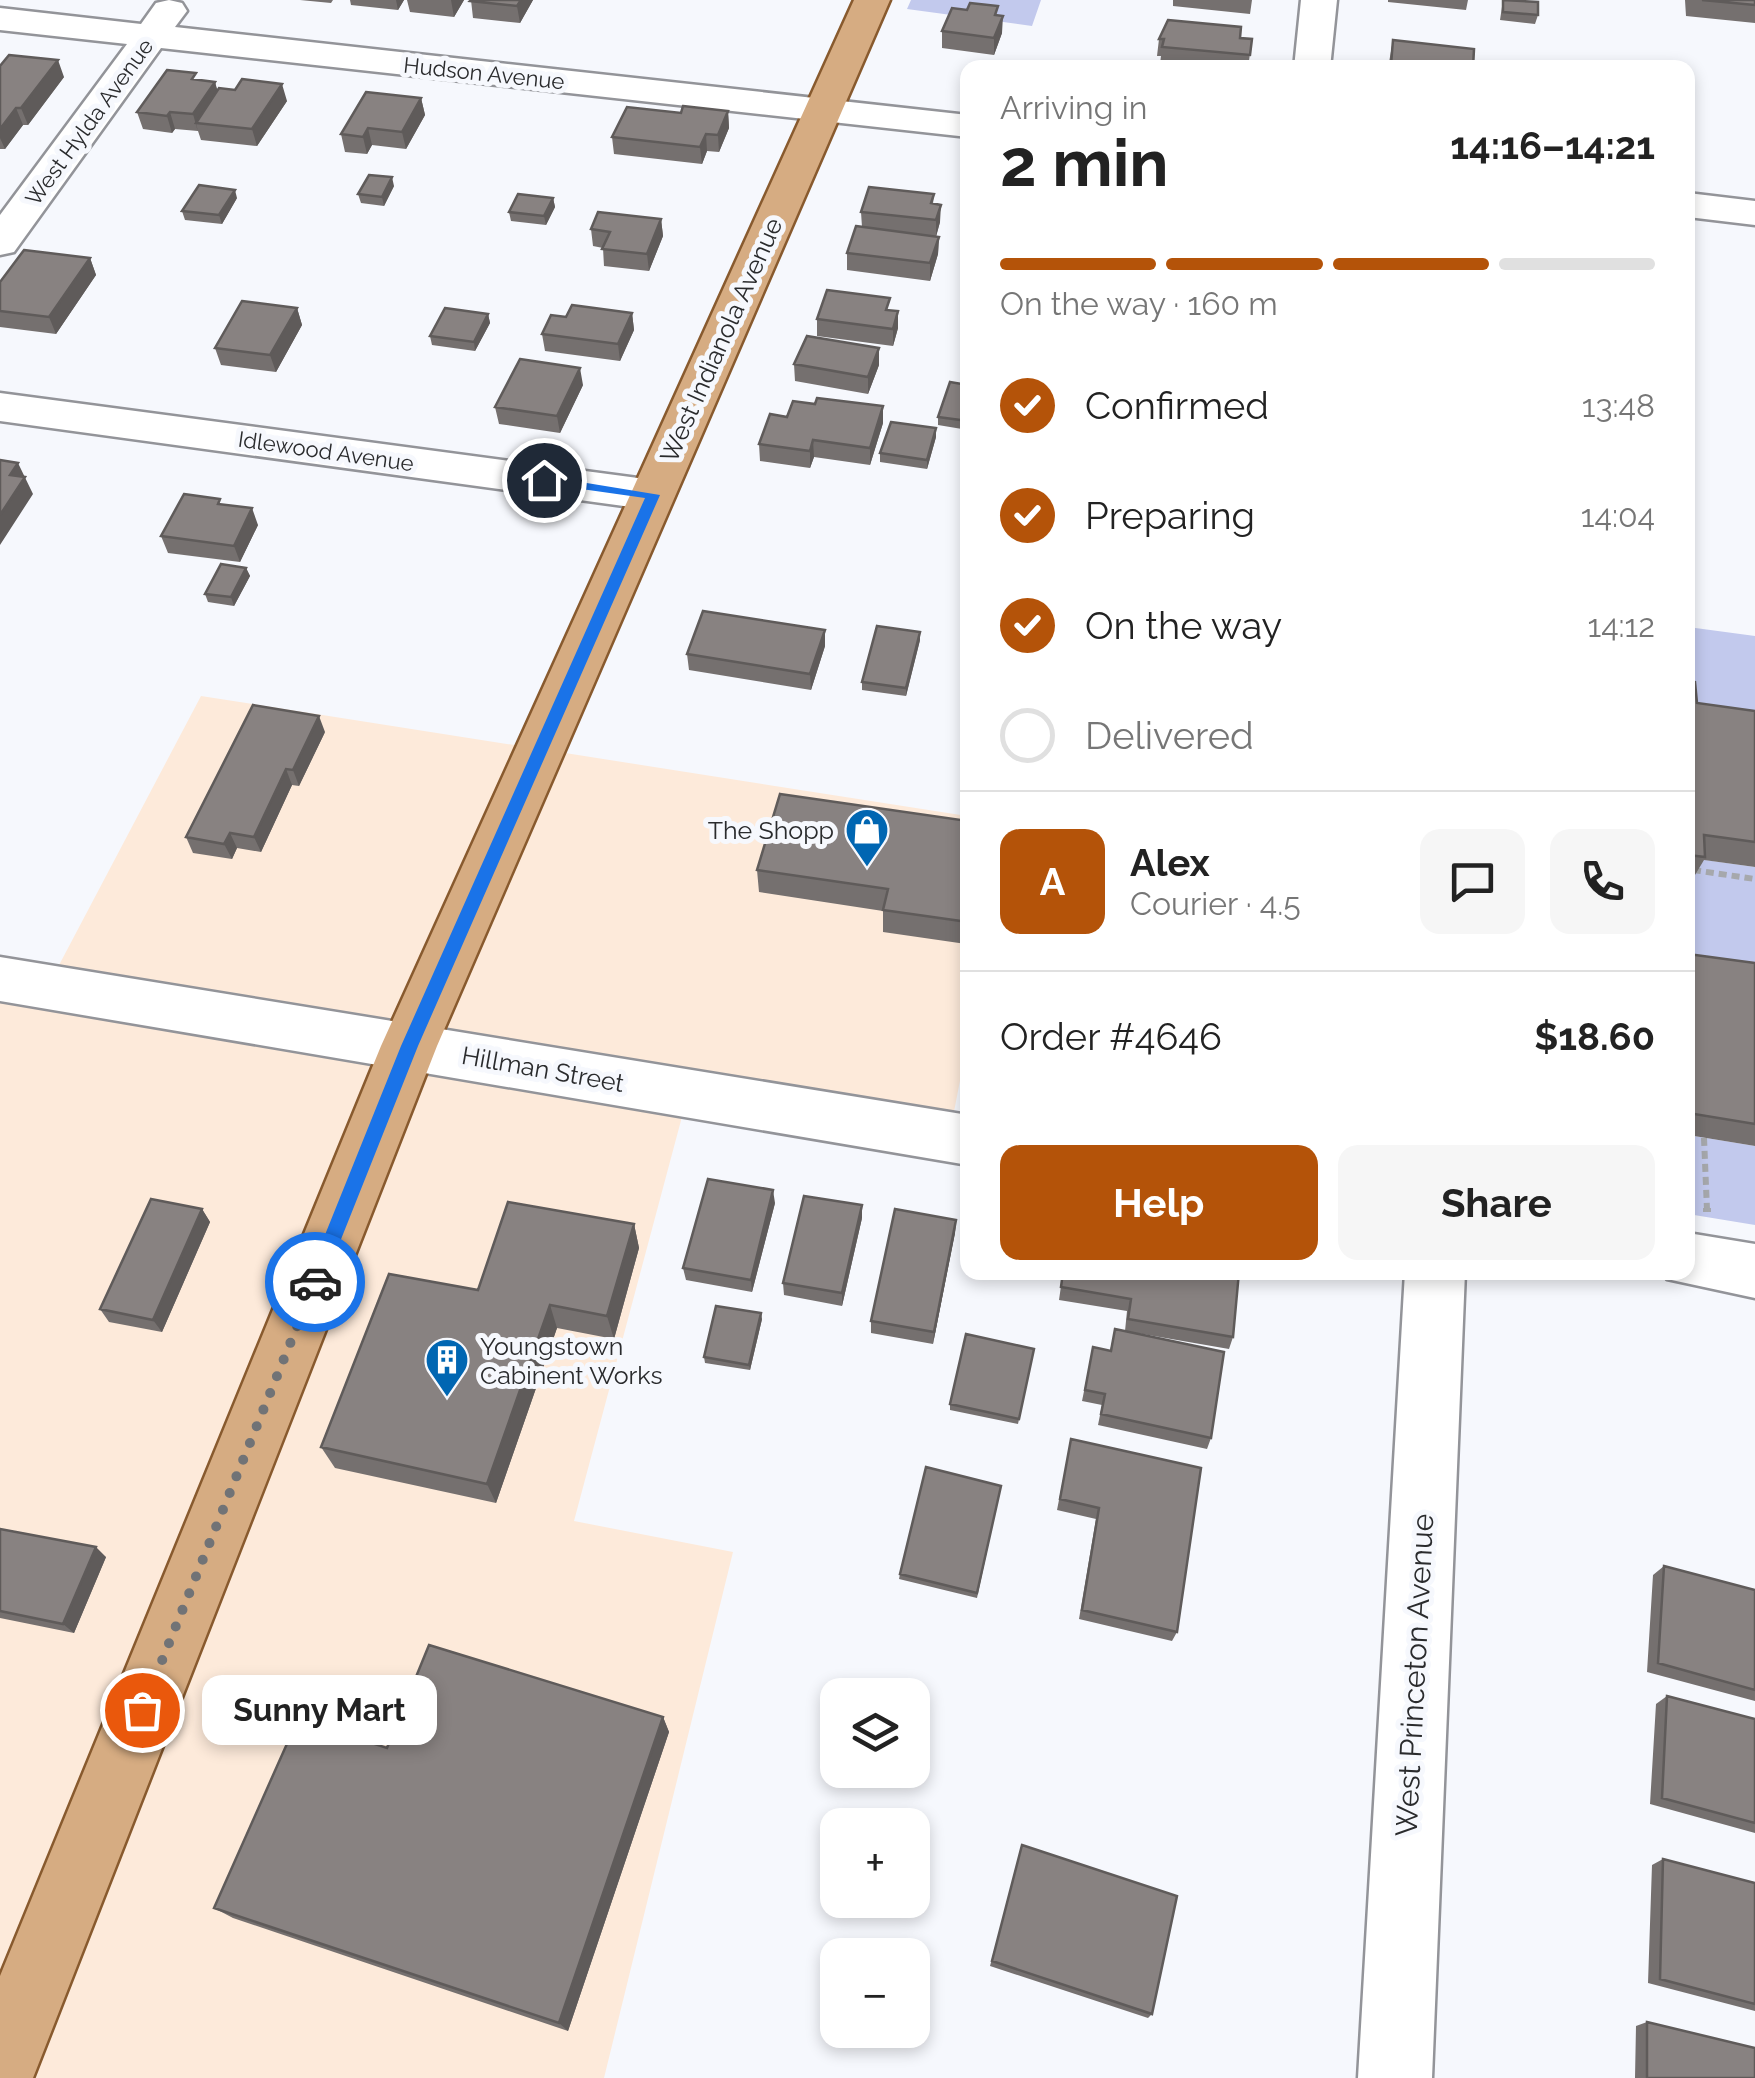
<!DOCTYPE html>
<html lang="en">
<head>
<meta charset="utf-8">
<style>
  body { margin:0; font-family:Raleway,sans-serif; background:#f6f6f6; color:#222; height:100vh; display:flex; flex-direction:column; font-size:38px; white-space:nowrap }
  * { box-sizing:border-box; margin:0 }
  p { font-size:32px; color:#767676 }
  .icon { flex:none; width:55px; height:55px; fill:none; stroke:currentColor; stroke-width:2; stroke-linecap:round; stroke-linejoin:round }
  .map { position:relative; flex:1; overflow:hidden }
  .side { position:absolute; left:960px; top:60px; width:735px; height:1220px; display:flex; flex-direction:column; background:#fff; border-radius:20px; box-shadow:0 5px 15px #0003 }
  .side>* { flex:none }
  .controls { position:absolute; left:820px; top:1678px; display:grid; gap:20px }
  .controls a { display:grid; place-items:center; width:110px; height:110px; border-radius:20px; background:#fff; box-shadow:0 5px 15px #0003; font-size:50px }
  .pin { position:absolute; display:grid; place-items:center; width:85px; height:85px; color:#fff; margin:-42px; border:5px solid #fff; border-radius:50%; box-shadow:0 2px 10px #0007 }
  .courier { position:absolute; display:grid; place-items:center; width:100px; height:100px; margin:-50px; border:8px solid #1a73e8; border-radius:50%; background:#fff; color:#222; box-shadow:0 2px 12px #0007 }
  .bubble { position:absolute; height:70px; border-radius:20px; background:#fff; box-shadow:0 5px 15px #0003; font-size:32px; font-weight:700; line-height:70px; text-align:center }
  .overview em { font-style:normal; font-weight:700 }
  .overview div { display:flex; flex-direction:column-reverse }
  .overview { display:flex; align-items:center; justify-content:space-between; height:170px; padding:0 40px }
  h1 { font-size:65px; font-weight:700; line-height:75px }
  .bar { display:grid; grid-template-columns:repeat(4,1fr); gap:15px 10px; align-content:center; height:120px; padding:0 40px }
  .bar i { height:12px; border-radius:8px; background:#e0e0e0 }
  .bar .selected { background:#b45309 }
  .bar p { grid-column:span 4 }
  .line { display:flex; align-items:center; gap:25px; padding:0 40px; border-top:2px solid #e0e0e0 }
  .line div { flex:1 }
  .round { display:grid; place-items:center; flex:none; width:105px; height:105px; border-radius:20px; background:#f6f6f6 }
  ol { padding:0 40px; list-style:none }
  li { display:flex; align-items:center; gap:30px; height:110px }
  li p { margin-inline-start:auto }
  li .icon { padding:10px; border-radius:50%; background:#b45309; color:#fff; stroke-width:4 }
  li:last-child { color:#767676 }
  li i { width:55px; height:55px; border:5px solid #e0e0e0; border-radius:50% }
  .primary-button { display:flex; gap:20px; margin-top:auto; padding:20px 40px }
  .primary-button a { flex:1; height:115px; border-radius:20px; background:#b45309; color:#fff; font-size:40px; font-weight:700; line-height:115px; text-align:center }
  .primary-button a+a { background:#f6f6f6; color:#222 }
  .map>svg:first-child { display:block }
</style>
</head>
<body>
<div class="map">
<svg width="1755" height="2078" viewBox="0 0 1755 2078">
  <rect width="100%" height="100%" fill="#f6f8fd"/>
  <!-- commercial -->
  <path fill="#fdeada" d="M201,696L967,816V1045L949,1137L687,1098L574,1521L733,1552L604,2078H0V979L48,986Z"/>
  <!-- green -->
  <path fill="#c2c9ed" d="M911,0H1041L1032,26L907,9Z
    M1688,627L1755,636V736L1688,727Z
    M1691,858L1755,867V987L1688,977Z
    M1688,1135L1755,1146V1225L1688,1214Z"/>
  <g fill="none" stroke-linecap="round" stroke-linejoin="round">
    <defs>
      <path id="minor" d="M169,0L182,3L187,11L175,27L968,115V137L161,48L14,252L0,255V215L127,44L0,30V8L141,24L156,3Z
        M1301,0H1337L1330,68H1294Z
        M1688,193L1755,201V225L1688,217Z
        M0,393L653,480L669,484L675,495L669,506L653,510L0,421Z
        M1405,1272H1465L1432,2078H1358Z"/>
      <path id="tertiary" d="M0,957L968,1115V1165L0,1001Z
        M1688,1233L1755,1244V1298L1667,1279L1664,1272H1688Z"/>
      <path id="primary" d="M854,0H890L437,1046L33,2078H0V1976L381,1046Z"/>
    </defs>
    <!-- minor casing -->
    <use href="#minor" stroke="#939499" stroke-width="5"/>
    <!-- tertiary casing -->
    <use href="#tertiary" stroke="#939499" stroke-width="5"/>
    <!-- primary casing -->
    <use href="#primary" stroke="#885a2e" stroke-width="5"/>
    <!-- path-far1 -->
    <path stroke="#a6a8ac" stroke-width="6" stroke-dasharray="8 5" stroke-linecap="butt" d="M1693,870L1755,879
      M1704,1138L1707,1210"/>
    <!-- path -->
    <path stroke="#a6a8ac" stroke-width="8" stroke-dasharray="9 6" stroke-linecap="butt" d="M1707,1208V1212"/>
    <!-- minor -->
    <use href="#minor" fill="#fff" fill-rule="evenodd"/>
    <!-- tertiary -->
    <use href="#tertiary" fill="#fff" fill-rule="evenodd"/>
    <!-- primary -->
    <use href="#primary" fill="#d6ac82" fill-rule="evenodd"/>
  </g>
  <!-- wall -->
  <path fill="#75706f" d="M300,0H333L331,3Z
    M350,0H404L398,10L351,5Z
    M407,0H464L454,17L410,12Z
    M471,0H533L520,23L473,18Z
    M1173,0H1252L1250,14L1173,6Z
    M1388,0H1468L1466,10L1388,2Z
    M1503,0L1538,15L1535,24L1500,20Z
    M1685,0H1755V23L1686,16Z
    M997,15L1002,33L994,55L942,48V31Z
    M1240,38L1252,39L1248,68H1200L1160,64L1161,56H1157L1159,39Z
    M1393,40L1473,68H1388Z
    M0,66L64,77L28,125H23L5,149H0Z
    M198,80L215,82L217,91L287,101L257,146L201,140L198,131L175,129L172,133L143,129L137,112Z
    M421,98L425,115L406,149L372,145L367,154L345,152L341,134Z
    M728,111L729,128L719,152L707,151L702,164L614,154L612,137L681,113Z
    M394,186L384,206L361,203L358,194Z
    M934,194L933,204L940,222L936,236L939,237L938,254L930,281L847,270V253L862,227L861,212Z
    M237,198L222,224L185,220L182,211Z
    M553,198L555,207L546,225L511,221L509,212Z
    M661,219L663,236L649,271L604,266L603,248L593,246L591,229Z
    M90,258L96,275L56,334L0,327V282Z
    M297,308L302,325L276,372L221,365L215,348Z
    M890,310L898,328L893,346L817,336V319Z
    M632,313L634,330L620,361L545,351L542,334L566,317Z
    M488,314L490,323L475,351L432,345L430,336Z
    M794,364L879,365L868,394L795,381Z
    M583,385L560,433L499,424L495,407Z
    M968,385V430L938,425V417Z
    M815,404L883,406V423L870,465L814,457L810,468L760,461L759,444L787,417Z
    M936,437L927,469L880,462V453Z
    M222,504L258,525L240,562L168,553L161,536Z
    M246,568L250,576L234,606L208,602L205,594Z
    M825,630V646L811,690L689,670L687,654Z
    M920,640L906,696L862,690V682Z
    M1688,681L1697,703L1755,711V867L1704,860L1692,880L1688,879Z
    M325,732L299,786L292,785L261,852L237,848L232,859L193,853L186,837Z
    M968,821V938L966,944L883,932V911L759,892L757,870Z
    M1688,954L1755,963V1146L1688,1135Z
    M775,1203L752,1292L686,1280L683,1268Z
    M202,1209L210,1222L162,1332L109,1322L100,1309Z
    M862,1218L842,1306L784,1295L783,1283Z
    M956,1220L955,1233L933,1344L871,1333V1321Z
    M634,1224L639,1248L614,1339L557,1328L496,1503L335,1468L321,1447L478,1290Z
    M1063,1272L1233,1337L1229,1349L1125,1331L1127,1311L1059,1300Z
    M762,1319L750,1370L705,1363L704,1357Z
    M1115,1329L1211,1438L1207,1449L1098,1425L1102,1405L1082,1401L1093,1347L1110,1351Z
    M1034,1349L1018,1424L950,1410V1404Z
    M1071,1439L1177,1632L1172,1641L1079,1619L1096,1519L1057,1510Z
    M1001,1486L977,1598L899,1579L900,1574Z
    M0,1529L106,1557L74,1633L0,1618Z
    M1664,1566L1755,1590V1701L1647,1672L1653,1575Z
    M1667,1696L1755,1719V1833L1650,1804L1656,1704Z
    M663,1717L669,1732L568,2031L233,1918L214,1908Z
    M1022,1845L1152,2014L1148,2018L990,1966Z
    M1663,1859L1755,1883V2011L1648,1983L1652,1865Z
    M1647,2022L1755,2078H1635L1636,2026Z"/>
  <!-- shaded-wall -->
  <path fill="#5f5b5a" d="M396,0H404L398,10Z
    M451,0H464L454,17Z
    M521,0H533L520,23L517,6Z
    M1003,16L1002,33L994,55V38Z
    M58,60L64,77L28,125L21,108Z
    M215,82L220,99L196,123L198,132L193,114Z
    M282,84L287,101L257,146L252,129Z
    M421,98L425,115L406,149L402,132Z
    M16,108L23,125L5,149L0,138V129Z
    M728,111L729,128L719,152L718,135Z
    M170,112L175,129L172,133L167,116Z
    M368,128L372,145L367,154L363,137Z
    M706,134L707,151L702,164L700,147Z
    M392,177L394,186L384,206L382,197Z
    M235,190L237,198L222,224L219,215Z
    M553,198L555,207L546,225L544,216Z
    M941,205L940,222L936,237V220Z
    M661,219L663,236L649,271L647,254Z
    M939,237L938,254L930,281V263Z
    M90,258L96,275L56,334L49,317Z
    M297,308L302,325L276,372L270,355Z
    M898,311V328L893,346V329Z
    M632,313L634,330L620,361L618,344Z
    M488,314L490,323L475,351L474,342Z
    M879,348V365L868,394V377Z
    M580,368L583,385L560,433L557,416Z
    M883,406V423L870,465V448Z
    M936,428V437L927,469V460Z
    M813,440L814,457L810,468V451Z
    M18,463L33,494L0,545V515L10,475Z
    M252,508L258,525L240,562L234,546Z
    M246,568L250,576L234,606L231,597Z
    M825,630V646L811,690L810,674Z
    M920,632V640L906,696V688Z
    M319,716L325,732L299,786L293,770Z
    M286,769L292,785L261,852L254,837Z
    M230,833L237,848L232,859L224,844Z
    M773,1190L775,1203L752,1292L751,1280Z
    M862,1205V1218L842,1306V1293Z
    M202,1209L210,1222L162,1332L153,1320Z
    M956,1220L955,1233L933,1344L934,1332Z
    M634,1224L639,1248L614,1339L607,1316Z
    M550,1305L557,1328L496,1503L487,1484Z
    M761,1313L762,1319L750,1370L749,1365Z
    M96,1547L106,1557L74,1633L63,1624Z
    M663,1717L669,1732L568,2031L559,2023Z"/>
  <!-- building -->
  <path fill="#888281" stroke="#5f5b5a" stroke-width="2.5" d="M471,0H521L517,6L470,1Z
    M1503,0L1538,2V15L1503,12Z
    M1702,0H1755V5Z
    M970,3L998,6L995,15L1003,16L994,38L942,31L952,8L967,10Z
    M1168,20L1241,27L1240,38L1252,39L1250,55L1162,47L1164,39H1159Z
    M1393,40L1474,49L1473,68H1412L1391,65Z
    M9,55L58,60L21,108H16L0,129V66Z
    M167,70L196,73L192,79L215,82L193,114L170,112L167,116L137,112Z
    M242,79L282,84L252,129L196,123L219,88L235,90Z
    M366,92L421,98L402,132L368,128L363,137L341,134Z
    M683,106L728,111L718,135L706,134L700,147L612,137L627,107L681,113Z
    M369,175L392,177L382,197L358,194Z
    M199,185L235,190L219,215L182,211Z
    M869,187L934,194L931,203L941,205L936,220L861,212Z
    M518,194L553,198L544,216L509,212Z
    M598,212L661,219L647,254L602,249L610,232L591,229Z
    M856,226L939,237L930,263L847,253Z
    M24,250L90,258L49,317L0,311V282Z
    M827,290L890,298L886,310L898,311L893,329L817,319Z
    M242,301L297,308L270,355L215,348Z
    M572,305L632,313L618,344L542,334L551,315L566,317Z
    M445,308L488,314L474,342L430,336Z
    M807,336L879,348L868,377L794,364Z
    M520,359L580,368L557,416L495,407Z
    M950,382L968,385V421L938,417Z
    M817,398L883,406L870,448L813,440L810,451L759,444L770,414L787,417L793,401L815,404Z
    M891,422L936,428L927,460L880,453Z
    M0,460L18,463L10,475L25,477L0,515Z
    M184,494L220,499L218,504L252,508L234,546L161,536Z
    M221,564L246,568L231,597L205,594Z
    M703,611L825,630L810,674L687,654Z
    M877,626L920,632L906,688L862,682Z
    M1688,681L1695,682L1697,703L1755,711V842L1704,835L1705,857L1688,855Z
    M253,705L319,716L293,770L286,769L254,837L230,833L224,844L186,837Z
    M780,794L968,821V922L883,910L888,889L757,870Z
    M1688,954L1755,963V1124L1688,1113Z
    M708,1179L773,1190L751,1280L683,1268Z
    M804,1196L862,1205L842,1293L783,1283Z
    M151,1199L202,1209L153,1320L100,1309Z
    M508,1202L634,1224L607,1316L550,1305L487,1484L321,1447L389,1274L478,1290Z
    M895,1209L956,1220L934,1332L871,1321Z
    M1063,1272H1239L1233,1337L1128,1319L1131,1299L1061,1287Z
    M716,1306L761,1313L749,1365L704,1357Z
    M1115,1329L1224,1352L1211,1438L1101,1414L1105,1394L1085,1390L1093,1347L1111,1351Z
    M966,1334L1034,1349L1019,1419L950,1404Z
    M1071,1439L1201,1468L1177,1632L1082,1610L1099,1508L1060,1499Z
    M926,1467L1001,1486L977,1593L900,1574Z
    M0,1529L96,1547L63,1624L0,1611Z
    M1664,1566L1755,1590V1690L1658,1663Z
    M429,1645L663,1717L559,2023L214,1908L298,1719L387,1748Z
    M1667,1696L1755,1719V1823L1662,1798Z
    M1022,1845L1177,1896L1152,2014L992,1961Z
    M1663,1859L1755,1883V2004L1660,1979Z
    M1647,2022L1755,2048V2078H1647Z"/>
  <!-- route -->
  <path fill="#1a73e8" d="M544,476L660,495L418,1046L324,1282L315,1290L306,1282L401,1046L645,498L539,483Z"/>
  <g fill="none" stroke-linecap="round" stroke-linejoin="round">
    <!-- done -->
    <path stroke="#717376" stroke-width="10" stroke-dasharray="0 18" d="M142,1710L315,1282"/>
  </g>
  <!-- icons -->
  <defs>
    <symbol id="shop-pin" viewBox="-11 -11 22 30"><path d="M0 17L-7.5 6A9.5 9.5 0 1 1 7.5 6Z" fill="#0066b2" stroke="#f6f8fd"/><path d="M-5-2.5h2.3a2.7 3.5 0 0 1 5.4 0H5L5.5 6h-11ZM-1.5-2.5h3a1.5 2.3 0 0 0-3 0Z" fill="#fff"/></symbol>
    <symbol id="building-pin" viewBox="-11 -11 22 30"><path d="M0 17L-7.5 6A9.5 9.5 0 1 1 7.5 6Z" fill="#0066b2" stroke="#f6f8fd"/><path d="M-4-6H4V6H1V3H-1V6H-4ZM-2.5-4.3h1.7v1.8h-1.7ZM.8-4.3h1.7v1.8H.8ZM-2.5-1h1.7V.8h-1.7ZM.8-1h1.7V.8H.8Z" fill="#fff"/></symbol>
  </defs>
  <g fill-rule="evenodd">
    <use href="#shop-pin" x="842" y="805" width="50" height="68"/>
    <use href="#building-pin" x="422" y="1335" width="50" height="68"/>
  </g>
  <g text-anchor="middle" stroke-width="10" stroke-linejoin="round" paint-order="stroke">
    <!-- far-street labels -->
    <g font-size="22" fill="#2a2b2d" stroke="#f6f8fd">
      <text transform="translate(484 73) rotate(6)" y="8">Hudson Avenue</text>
      <text transform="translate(89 122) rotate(-54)" y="8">West Hylda Avenue</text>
      <text transform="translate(326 451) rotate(8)" y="8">Idlewood Avenue</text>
    </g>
    <!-- street labels -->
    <g font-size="25" fill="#2a2b2d" stroke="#f6f8fd">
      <text transform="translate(721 340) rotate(-66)" y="9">West Indianola Avenue</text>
      <text transform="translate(543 1069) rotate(10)" y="9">Hillman Street</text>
    </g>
    <!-- poi labels -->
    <g font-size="25" fill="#2a2b2d" stroke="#f6f8fd" text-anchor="end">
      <text x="834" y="839">The Shopp</text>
      <text x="480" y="1355" text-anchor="start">Youngstown<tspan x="480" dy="29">Cabinent Works</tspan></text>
    </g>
    <!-- near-street labels -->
    <g font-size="30" fill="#2a2b2d" stroke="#f6f8fd">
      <text transform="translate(1415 1675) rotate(-87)" y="10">West Princeton Avenue</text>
    </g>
  </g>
</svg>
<div class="controls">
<a><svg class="icon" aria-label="layers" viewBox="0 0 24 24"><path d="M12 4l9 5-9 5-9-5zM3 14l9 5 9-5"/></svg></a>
<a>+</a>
<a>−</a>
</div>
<div class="pin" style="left:142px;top:1710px;background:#ea580c"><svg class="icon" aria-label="bag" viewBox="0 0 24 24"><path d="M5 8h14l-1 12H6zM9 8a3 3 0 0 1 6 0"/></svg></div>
<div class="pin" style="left:544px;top:480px;background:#1f2937"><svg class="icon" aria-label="home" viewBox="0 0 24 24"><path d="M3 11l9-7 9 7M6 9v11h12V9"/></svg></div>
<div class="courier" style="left:315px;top:1282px"><svg class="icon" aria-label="car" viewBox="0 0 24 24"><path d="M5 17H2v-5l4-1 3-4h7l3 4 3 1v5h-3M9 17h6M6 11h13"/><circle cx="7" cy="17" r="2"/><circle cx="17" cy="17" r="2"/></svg></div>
<div class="bubble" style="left:202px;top:1675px;width:235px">Sunny Mart</div>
<section class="side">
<div class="overview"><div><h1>2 min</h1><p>Arriving in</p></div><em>14:16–14:21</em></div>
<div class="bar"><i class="selected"></i><i class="selected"></i><i class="selected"></i><i></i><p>On the way · 160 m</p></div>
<ol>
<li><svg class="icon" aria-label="check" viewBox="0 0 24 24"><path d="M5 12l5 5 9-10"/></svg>Confirmed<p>13:48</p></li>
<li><svg class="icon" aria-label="check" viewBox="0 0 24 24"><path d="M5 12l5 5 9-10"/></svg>Preparing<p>14:04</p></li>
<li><svg class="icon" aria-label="check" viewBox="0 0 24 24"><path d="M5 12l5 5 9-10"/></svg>On the way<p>14:12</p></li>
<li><i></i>Delivered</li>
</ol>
<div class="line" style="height:180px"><b class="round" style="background:#b45309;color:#fff">A</b><div><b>Alex</b><p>Courier · 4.5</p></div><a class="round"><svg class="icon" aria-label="chat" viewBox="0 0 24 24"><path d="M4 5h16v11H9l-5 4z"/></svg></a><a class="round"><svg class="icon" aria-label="phone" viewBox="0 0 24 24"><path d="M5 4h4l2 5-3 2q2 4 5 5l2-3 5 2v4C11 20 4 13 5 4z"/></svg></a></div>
<div class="line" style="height:130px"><div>Order #4646</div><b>$18.60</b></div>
<div class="primary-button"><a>Help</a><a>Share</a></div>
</section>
</div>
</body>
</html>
